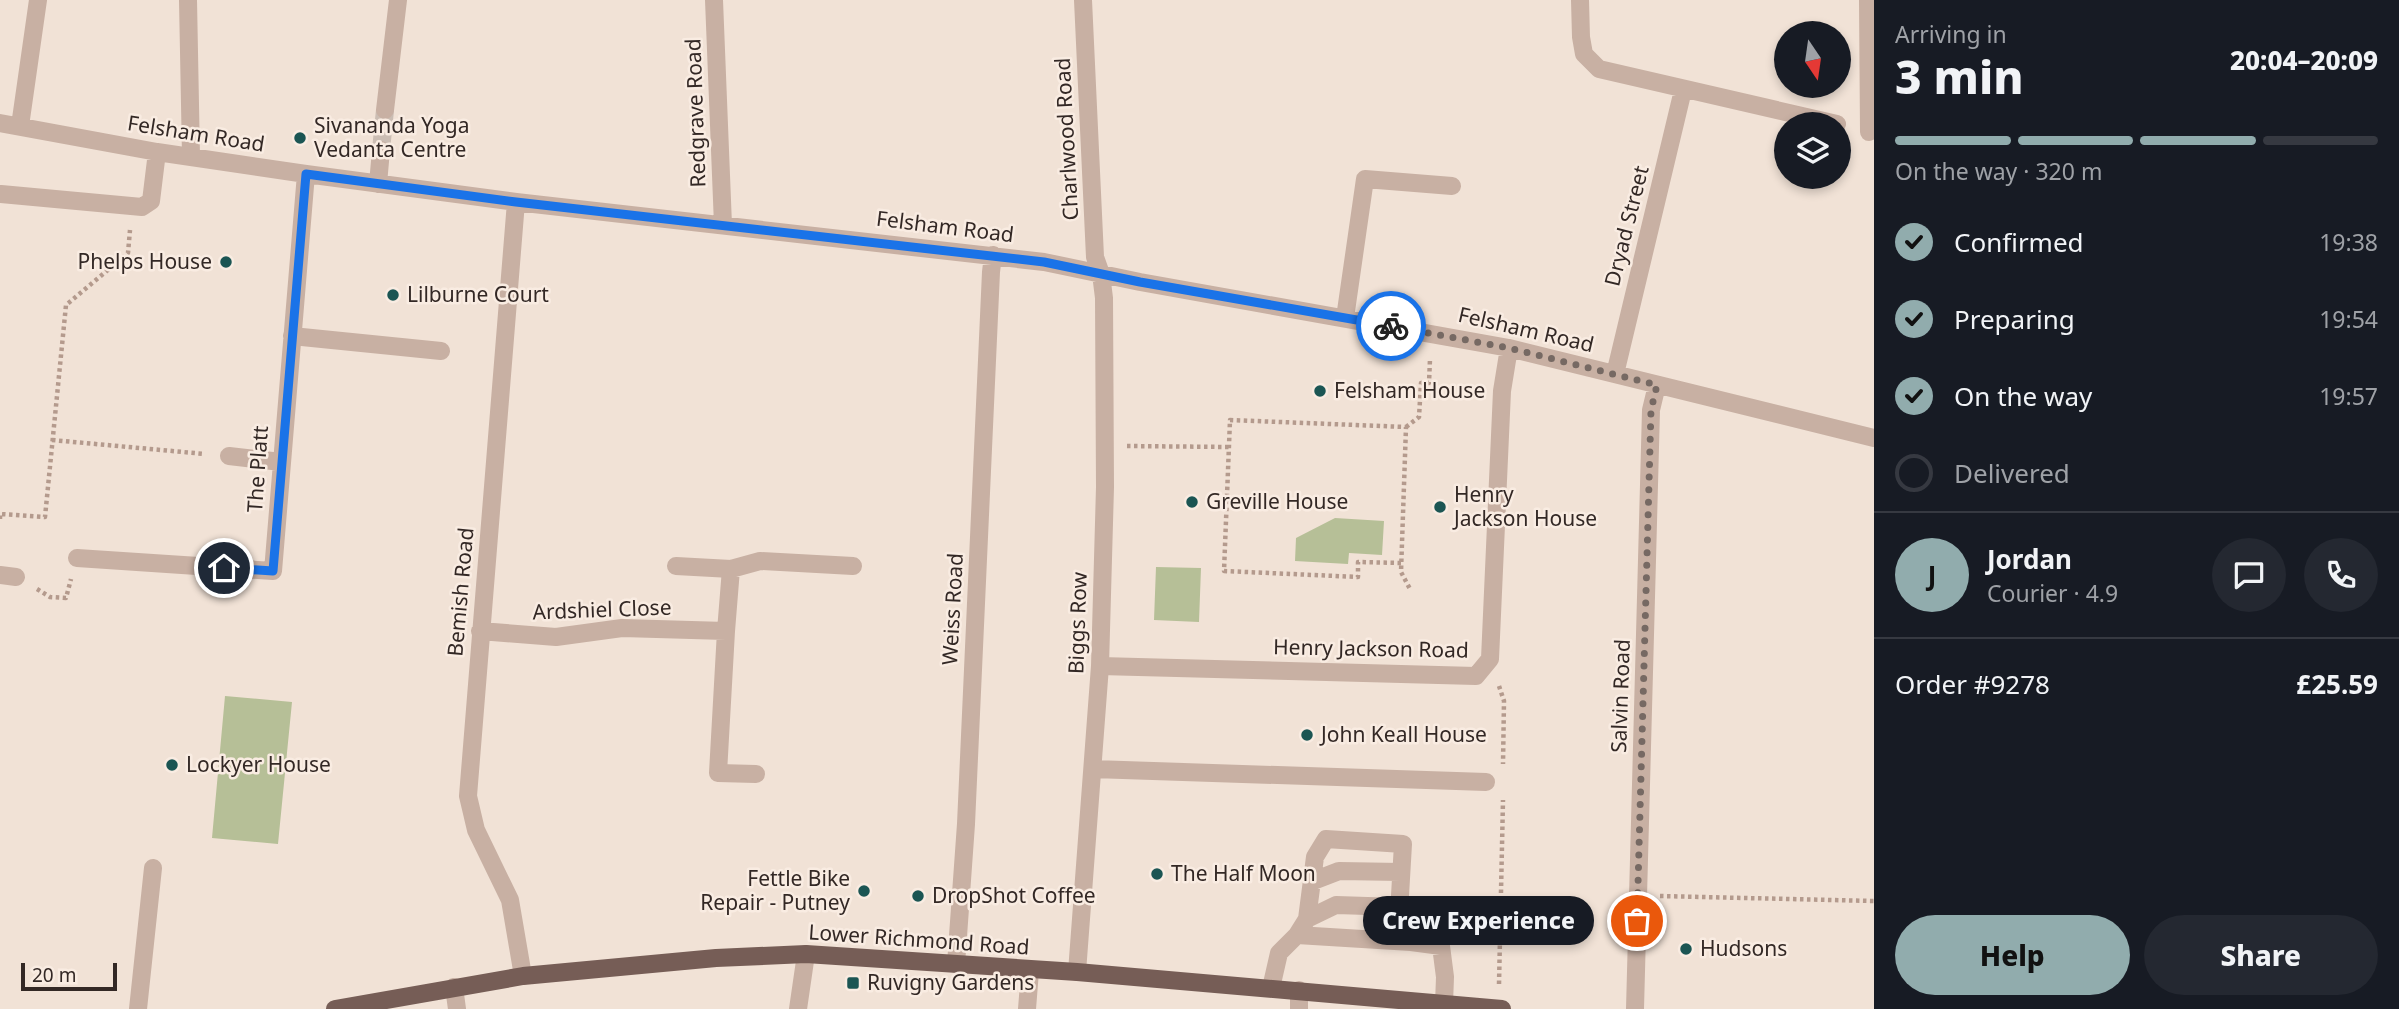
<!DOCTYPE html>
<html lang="en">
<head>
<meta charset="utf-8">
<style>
  body { margin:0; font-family:"Noto Sans",sans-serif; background:#242831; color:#f1f3f6; height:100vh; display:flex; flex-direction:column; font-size:26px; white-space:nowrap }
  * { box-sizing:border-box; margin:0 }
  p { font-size:23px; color:#9ea1a6 }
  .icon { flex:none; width:38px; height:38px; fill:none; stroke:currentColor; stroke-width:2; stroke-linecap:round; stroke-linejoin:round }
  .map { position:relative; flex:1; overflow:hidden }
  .sheet { display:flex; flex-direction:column; background:#171b24; width:525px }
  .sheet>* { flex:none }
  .needle { width:46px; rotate:167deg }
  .fabs { position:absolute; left:1774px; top:21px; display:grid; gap:14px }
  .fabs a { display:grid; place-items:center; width:77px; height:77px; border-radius:50%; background:#171b24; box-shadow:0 4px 10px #0003; font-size:35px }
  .scale { position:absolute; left:21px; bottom:18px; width:96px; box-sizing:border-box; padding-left:7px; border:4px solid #332825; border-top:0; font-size:19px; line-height:24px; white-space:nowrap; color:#332825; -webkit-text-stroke:5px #f9ece2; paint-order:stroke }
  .pin { position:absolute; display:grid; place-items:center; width:60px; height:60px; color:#fff; margin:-30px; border:4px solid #fff; border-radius:50%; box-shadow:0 2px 7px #0007 }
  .courier { position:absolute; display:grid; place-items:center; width:70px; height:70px; margin:-35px; border:5px solid #1a73e8; border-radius:50%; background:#fff; color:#222; box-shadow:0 2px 9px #0007 }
  .bubble { position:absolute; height:49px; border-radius:24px; background:#171b24; box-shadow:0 4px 10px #0003; font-size:23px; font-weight:800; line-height:49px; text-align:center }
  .head em { font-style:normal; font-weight:800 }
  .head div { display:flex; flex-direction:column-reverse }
  .head { display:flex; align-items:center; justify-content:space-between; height:119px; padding:0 21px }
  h1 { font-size:46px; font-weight:800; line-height:52px }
  .bar { display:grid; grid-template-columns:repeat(4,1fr); gap:10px 7px; align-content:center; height:84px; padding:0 21px }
  .bar i { height:9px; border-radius:5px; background:#363941 }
  .bar .current { background:#91acad }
  .bar p { grid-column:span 4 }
  .line { display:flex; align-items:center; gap:18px; padding:0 21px; border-top:2px solid #363941 }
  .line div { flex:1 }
  .round { display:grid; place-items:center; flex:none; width:74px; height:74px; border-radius:37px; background:#242831 }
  ol { padding:0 21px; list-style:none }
  li { display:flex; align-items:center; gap:21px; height:77px }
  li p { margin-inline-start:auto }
  li .icon { padding:7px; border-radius:50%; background:#91acad; color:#111; stroke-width:4 }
  li:last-child { color:#9ea1a6 }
  li i { width:38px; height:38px; border:4px solid #363941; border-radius:50% }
  .cta { display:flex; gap:14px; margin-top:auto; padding:14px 21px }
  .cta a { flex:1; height:80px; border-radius:42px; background:#91acad; color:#111; font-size:28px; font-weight:800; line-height:80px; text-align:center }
  .cta a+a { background:#242831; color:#f1f3f6 }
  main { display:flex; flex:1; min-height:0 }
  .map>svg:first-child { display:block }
</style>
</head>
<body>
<main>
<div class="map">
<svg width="1874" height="1009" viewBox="0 0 1874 1009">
  <rect width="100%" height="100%" fill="#f1e2d6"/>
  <!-- green -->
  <path fill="#b6bf97" d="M1335,518L1384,521L1382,555L1349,553L1348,564L1295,561L1296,538Z
    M1156,567L1201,568L1199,622L1154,620Z
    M225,696L292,702L278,844L212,838Z"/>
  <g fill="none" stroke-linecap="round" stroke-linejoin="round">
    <!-- minor-tunnel -->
    <path stroke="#cbbdb3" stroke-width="18" stroke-dasharray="18 9" stroke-linecap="butt" d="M381,150L385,110"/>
    <!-- path -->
    <path stroke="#b49a8d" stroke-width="4.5" stroke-dasharray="3.5 3.5" stroke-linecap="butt" d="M1406,427L1419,417L1421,383H1429L1430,359
      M52,440L205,454
      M1127,446L1229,447
      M0,519V514L45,517L66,305L128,253L130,230
      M1401,563L1358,562V577L1224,571L1230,420L1406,427L1401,572L1410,589
      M37,589L50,597L66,598L71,579
      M1499,686L1504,701L1503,764
      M1660,896L1874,901
      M1499,984L1503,800"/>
    <!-- minor -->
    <path stroke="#c8b0a3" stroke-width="18" d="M188,0L191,156
      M714,0L723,225
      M1580,0L1581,37L1584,54L1599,69L1837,124
      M1868,0L1869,132
      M385,110L398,0
      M0,123L157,152L306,174L516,202L1044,262L1140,282L1509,348L1874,438
      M20,126L38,0
      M378,184L381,150
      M1,194L142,207L151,201L157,152
      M516,202L468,796L476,830L510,900L523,976
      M1345,318L1365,179L1452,186
      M292,336L441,351
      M1615,374L1683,90
      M229,456L281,462
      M77,558L273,571L306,174
      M676,566L731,569
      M0,575L16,577
      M480,631L556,637L622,628L726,631L731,569L760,561L853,566
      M726,631L718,773L756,774
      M1100,666L1476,676L1490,659L1502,391L1509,348
      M1093,769L1486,782
      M1313,881L1339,871L1401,872
      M1307,919L1336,905L1399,907
      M1297,935L1411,942
      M956,964L966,824L991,272L993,255
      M1077,972L1100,666L1105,487L1104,298L1101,274L1095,257L1083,0
      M454,987L457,1009
      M1271,988L1279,953L1297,935L1307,919L1315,857L1326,839L1403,844L1398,930L1411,942L1441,946L1445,977L1444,1004
      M1299,990V1009
      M138,1009L153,868
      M798,1009L806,954
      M1027,1009L1030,971
      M1635,1009L1651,410L1657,385"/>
    <!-- major -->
    <path stroke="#765d56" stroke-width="18" d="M335,1009L523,976L716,958L806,954L1077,972L1502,1009"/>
  </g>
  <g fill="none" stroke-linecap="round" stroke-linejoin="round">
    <!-- done -->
    <path stroke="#766963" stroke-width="7" stroke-dasharray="0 12.6" d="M1391,326L1509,348L1657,385L1651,410L1637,921"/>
    <!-- route -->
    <path stroke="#1a73e8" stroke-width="9" d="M224,568L273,571L306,174L516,202L1044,262L1140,282L1391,326"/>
  </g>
  <!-- markers -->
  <g fill="#1b5553" stroke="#f9ece2" stroke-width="2.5">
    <circle cx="300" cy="138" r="7"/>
    <circle cx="226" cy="262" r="7"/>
    <circle cx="393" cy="295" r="7"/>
    <circle cx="1320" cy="391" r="7"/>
    <circle cx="1192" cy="502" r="7"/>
    <circle cx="1440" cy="507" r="7"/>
    <circle cx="1307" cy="735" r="7"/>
    <circle cx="172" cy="765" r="7"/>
    <circle cx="1157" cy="874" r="7"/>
    <circle cx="864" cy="891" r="7"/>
    <circle cx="918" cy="896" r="7"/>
    <circle cx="1686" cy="949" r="7"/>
    <rect x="846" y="976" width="14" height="14" rx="3.5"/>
  </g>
  <g text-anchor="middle" stroke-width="5" stroke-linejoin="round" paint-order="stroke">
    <!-- street labels -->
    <g font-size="21" fill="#332825" stroke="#f9ece2">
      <text transform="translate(696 113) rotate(-92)" y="7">Redgrave Road</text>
      <text transform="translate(196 134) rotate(9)" y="7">Felsham Road</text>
      <text transform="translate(1067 139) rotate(-93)" y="7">Charlwood Road</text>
      <text transform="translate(1627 226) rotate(-76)" y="7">Dryad Street</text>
      <text transform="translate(945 227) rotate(7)" y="7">Felsham Road</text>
      <text transform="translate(1526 330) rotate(13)" y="7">Felsham Road</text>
      <text transform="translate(258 469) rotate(-86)" y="7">The Platt</text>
      <text transform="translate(461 592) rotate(-85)" y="7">Bemish Road</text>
      <text transform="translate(953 609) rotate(-87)" y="7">Weiss Road</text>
      <text transform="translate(602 610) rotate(-2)" y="7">Ardshiel Close</text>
      <text transform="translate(1078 623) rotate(-88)" y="7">Biggs Row</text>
      <text transform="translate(1371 649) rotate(1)" y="7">Henry Jackson Road</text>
      <text transform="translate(1621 696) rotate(-88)" y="7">Salvin Road</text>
      <text transform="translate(919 940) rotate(4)" y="7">Lower Richmond Road</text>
    </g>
    <!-- poi labels -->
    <g font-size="21" fill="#332825" stroke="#f9ece2" text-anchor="start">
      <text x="314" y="133">Sivananda Yoga<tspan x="314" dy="24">Vedanta Centre</tspan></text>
      <text x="212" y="269" text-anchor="end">Phelps House</text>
      <text x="407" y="302">Lilburne Court</text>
      <text x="1334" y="398">Felsham House</text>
      <text x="1454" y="502">Henry<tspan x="1454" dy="24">Jackson House</tspan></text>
      <text x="1206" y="509">Greville House</text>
      <text x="1321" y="742">John Keall House</text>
      <text x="186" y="772">Lockyer House</text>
      <text x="1171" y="881">The Half Moon</text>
      <text x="850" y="886" text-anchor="end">Fettle Bike<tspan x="850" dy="24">Repair - Putney</tspan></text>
      <text x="932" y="903">DropShot Coffee</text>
      <text x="1700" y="956">Hudsons</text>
      <text x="867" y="990">Ruvigny Gardens</text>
    </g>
  </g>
</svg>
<div class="fabs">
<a><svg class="needle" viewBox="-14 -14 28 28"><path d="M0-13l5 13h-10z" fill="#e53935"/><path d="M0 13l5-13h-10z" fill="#9ea1a6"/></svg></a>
<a><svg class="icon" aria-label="layers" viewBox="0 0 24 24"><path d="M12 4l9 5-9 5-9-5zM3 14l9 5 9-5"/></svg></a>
</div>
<div class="scale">20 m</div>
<div class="pin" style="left:1637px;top:921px;background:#ea580c"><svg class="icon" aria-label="bag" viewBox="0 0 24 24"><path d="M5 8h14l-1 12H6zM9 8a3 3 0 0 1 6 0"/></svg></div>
<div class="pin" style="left:224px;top:568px;background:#1f2937"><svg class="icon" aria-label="home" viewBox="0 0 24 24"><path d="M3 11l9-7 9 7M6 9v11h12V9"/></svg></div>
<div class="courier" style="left:1391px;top:326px"><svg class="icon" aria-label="bike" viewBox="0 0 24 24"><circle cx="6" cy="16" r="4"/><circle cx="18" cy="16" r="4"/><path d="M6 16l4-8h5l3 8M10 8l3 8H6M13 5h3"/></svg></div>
<div class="bubble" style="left:1363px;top:896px;width:231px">Crew Experience</div>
</div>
<section class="sheet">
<div class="head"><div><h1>3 min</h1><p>Arriving in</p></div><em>20:04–20:09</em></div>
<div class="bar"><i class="current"></i><i class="current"></i><i class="current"></i><i></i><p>On the way · 320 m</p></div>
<ol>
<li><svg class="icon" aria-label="check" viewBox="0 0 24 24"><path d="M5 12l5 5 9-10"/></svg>Confirmed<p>19:38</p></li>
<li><svg class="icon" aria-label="check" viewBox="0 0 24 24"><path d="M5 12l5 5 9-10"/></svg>Preparing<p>19:54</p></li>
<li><svg class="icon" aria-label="check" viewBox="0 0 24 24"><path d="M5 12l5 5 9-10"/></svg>On the way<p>19:57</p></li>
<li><i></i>Delivered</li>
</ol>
<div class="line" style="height:126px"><b class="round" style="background:#91acad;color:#111">J</b><div><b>Jordan</b><p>Courier · 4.9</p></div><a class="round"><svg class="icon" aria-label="chat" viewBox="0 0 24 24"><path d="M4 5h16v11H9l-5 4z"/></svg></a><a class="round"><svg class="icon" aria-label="phone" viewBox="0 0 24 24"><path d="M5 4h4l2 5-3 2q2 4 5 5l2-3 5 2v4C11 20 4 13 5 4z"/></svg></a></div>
<div class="line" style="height:91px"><div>Order #9278</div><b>£25.59</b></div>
<div class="cta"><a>Help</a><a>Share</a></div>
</section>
</main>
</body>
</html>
